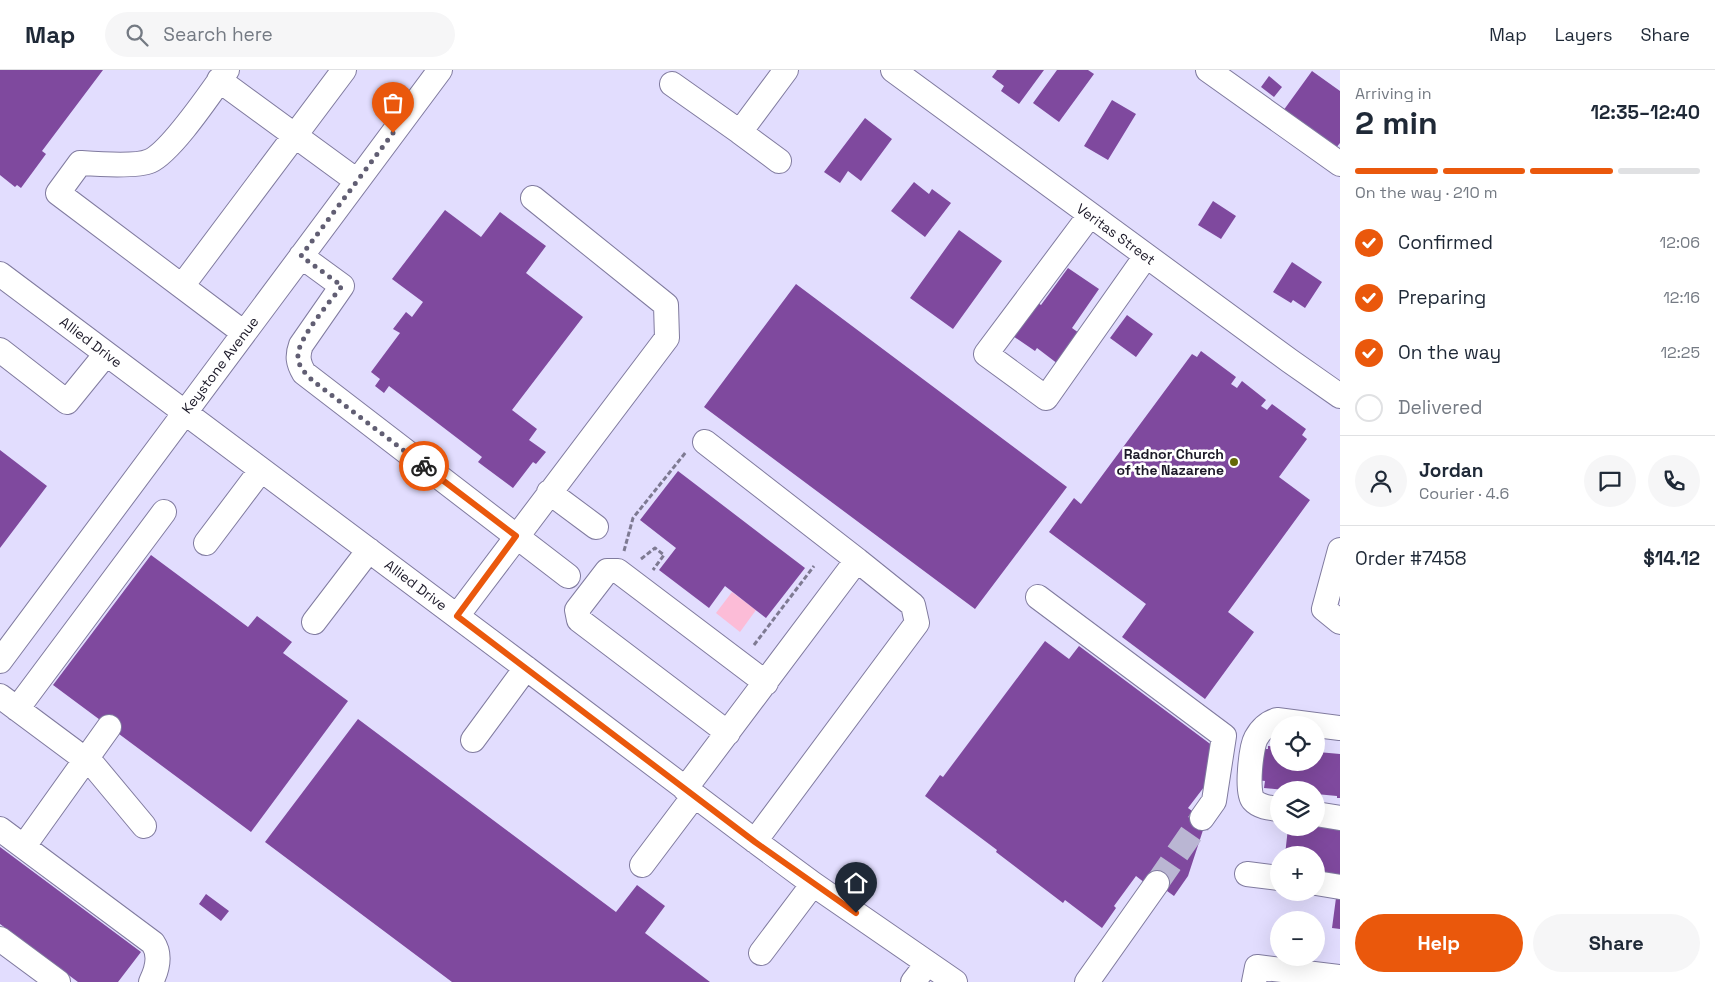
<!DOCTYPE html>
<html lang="en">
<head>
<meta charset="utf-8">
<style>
  body { margin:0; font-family:"Space Grotesk",sans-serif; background:#f6f6f7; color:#1f2937; height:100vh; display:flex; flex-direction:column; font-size:19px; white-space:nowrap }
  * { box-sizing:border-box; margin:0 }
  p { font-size:16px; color:#747a83 }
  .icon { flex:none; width:28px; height:28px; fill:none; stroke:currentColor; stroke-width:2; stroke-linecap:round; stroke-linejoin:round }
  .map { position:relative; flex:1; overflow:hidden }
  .sheet { display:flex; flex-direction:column; background:#fff; width:375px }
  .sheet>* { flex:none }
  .fabs { position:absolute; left:1270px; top:646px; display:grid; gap:10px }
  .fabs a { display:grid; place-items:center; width:55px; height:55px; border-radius:50%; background:#fff; box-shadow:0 5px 20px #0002; font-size:25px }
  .pin { position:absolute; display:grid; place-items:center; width:42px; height:42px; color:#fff; margin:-51px -21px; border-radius:50% 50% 50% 0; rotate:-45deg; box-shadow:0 0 5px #0007 }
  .pin .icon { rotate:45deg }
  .courier { position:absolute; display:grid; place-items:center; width:50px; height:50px; margin:-25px; border:4px solid #ea580c; border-radius:50%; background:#fff; color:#222; box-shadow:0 1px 6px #0007 }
  .head em { font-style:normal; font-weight:800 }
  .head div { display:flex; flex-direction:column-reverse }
  .head { display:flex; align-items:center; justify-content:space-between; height:85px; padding:0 15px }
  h1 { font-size:32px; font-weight:800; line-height:38px }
  .bar { display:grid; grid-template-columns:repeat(4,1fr); gap:8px 5px; align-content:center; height:60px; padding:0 15px }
  .bar i { height:6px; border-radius:4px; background:#e0e1e3 }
  .bar .active { background:#ea580c }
  .bar p { grid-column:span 4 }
  .line { display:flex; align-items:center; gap:12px; padding:0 15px; border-top:1px solid #e0e1e3 }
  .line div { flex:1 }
  .round { display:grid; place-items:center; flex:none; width:52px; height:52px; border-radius:26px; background:#f6f6f7 }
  ol { padding:0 15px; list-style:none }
  li { display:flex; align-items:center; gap:15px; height:55px }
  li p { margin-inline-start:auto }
  li .icon { padding:5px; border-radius:50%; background:#ea580c; color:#fff; stroke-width:4 }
  li:last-child { color:#747a83 }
  li i { width:28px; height:28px; border:2px solid #e0e1e3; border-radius:50% }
  .primary-button { display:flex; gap:10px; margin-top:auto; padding:10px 15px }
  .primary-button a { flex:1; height:58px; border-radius:30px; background:#ea580c; color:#fff; font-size:20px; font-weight:800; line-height:58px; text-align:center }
  .primary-button a+a { background:#f6f6f7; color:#1f2937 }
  header { display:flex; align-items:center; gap:30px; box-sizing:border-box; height:70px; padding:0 25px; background:#fff; border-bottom:1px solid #e0e1e3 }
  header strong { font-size:24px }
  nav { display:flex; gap:28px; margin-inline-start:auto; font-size:18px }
  .search { width:350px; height:45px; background:#f6f6f7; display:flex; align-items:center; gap:12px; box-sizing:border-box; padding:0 18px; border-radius:28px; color:#747a83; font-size:19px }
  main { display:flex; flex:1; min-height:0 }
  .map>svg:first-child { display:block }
</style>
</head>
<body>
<header>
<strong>Map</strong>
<div class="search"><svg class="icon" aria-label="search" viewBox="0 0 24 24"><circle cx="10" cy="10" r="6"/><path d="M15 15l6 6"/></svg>Search here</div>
<nav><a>Map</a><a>Layers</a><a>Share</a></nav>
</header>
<main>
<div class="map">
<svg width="1340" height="912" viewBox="0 0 1340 912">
  <rect width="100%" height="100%" fill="#e2ddfe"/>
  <!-- green -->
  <path fill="#fcbcd7" d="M732,522L756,540L740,562L716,543Z"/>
  <!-- building -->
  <path fill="#7f499e" d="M0,0H103L42,81L46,84L21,118L17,115L15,117L0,105Z
    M997,0H1044L1019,34L1001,21L1004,16L992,7Z
    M1057,0H1088L1094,4L1059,52L1033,33Z
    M1312,1L1340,21V73L1335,79L1283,41Z
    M1269,6L1282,17L1274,27L1261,17Z
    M1112,30L1136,44L1108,90L1084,76Z
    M865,48L892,69L861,111L848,101L840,113L824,102Z
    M914,112L929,124L932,119L951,133L925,167L891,141Z
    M1213,131L1236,146L1221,169L1198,155Z
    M445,140L481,167L500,142L546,176L526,203L583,247L512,340L537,359L529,370L546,382L536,394L533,392L513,418L478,392L482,387L389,316L384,323L375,316L380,309L371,302L400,263L393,259L406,242L412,247L423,232L392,209Z
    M959,160L1002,191L953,259L910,228Z
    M1292,192L1322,212L1305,238L1293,230L1291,233L1273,222Z
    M1068,198L1099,219L1072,258L1079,263L1058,294L1037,278L1035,281L1007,262L1031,228L1041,235Z
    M796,214L1067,417L975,539L704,337Z
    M1127,245L1153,264L1136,287L1110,268Z
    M1201,281L1236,307L1231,314L1237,318L1242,311L1266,330L1261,336L1267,340L1272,334L1306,359L1302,365L1307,369L1279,407L1310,430L1228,542L1254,562L1205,629L1122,567L1146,534L1049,462L1074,428L1081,434L1192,284L1197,287Z
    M0,380L47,416L0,478Z
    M678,401L805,498L766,548L725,516L709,538L659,500L676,478L640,450Z
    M151,485L248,557L257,546L292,572L283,583L348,631L251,762L53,615Z
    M1045,571L1069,589L1079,576L1217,679L1207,692L1217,700L1188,738L1206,751L1188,806L1174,826L1149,808L1145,813L1136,806L1114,836L1116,838L1102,858L1065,830L1063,833L996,782L997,780L925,726L940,705L943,707Z
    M358,649L616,842L637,815L665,836L645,863L710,912H452L265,772Z
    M1268,676L1279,677V692H1316V679H1319L1318,682L1340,684V728H1337V726L1316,724V720H1284L1264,718L1265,711L1257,710L1260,679H1268Z
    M1316,754L1340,757V810L1316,807V785H1285L1288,758H1316Z
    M0,777L141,882L118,912H78L0,854Z
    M206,824L229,841L221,851L199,834Z
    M1336,828H1340V859L1332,858Z"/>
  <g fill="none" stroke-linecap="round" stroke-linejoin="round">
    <!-- minor-tunnel -->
    <path stroke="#bab6d3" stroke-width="24" stroke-dasharray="24 12" stroke-linecap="butt" d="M1157,813L1202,748"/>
    <defs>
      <path id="minor" d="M227,0C211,22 172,81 150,91C137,97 95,94 80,93L58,123L244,263
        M893,0L1290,291L1340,326
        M1208,0L1340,94
        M219,10L357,111
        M672,14L740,62L786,0
        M740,62L779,91
        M1090,145L986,284L1046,328L1146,186
        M301,186L342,216L301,275C297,286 298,293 304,303L568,506
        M0,204L526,598L755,771L813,814L955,912
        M182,216L344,0
        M0,280L67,332L106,284
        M549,422L596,457
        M206,473L261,400
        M1340,480L1324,539L1340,552
        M1038,527L1224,666L1214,731L1202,748
        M457,546L667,268L666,235L533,128
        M314,552L369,480
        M0,591L440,0
        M0,626L94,696L144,756
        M17,639L164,442
        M728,663L579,550L577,540L607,501H618L766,613
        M473,670L526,598
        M685,719L857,490L705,372
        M1279,739C1270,738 1259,737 1253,730C1246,722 1251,677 1256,668C1261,659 1267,653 1277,650L1340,658
        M1316,744L1340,748
        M0,759L153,873C161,885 157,900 151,912
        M755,771L917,553L913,535L857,490
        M24,776L109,657
        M642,795L694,726
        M1247,804L1279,808
        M1316,813L1340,817
        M0,869L58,912
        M761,883L813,814
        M913,912L927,894
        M1087,912L1157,813
        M1254,912L1257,897L1340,907"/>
    </defs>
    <!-- minor casing -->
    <use href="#minor" stroke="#807b9f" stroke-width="26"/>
    <!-- path -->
    <path stroke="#7e7a92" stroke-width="3" stroke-dasharray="5 2.5" stroke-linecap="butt" d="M624,481L633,448L686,382
      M641,489L655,478L664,485L653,500
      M754,575L814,496"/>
    <!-- minor -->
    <use href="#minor" stroke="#fff" stroke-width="24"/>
  </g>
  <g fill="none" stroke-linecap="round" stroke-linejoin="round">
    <!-- done -->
    <path stroke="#615e73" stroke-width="5" stroke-dasharray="0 9" d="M393,63L301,186L342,216C331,230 298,269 298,285C297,296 306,304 313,311L424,396"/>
    <!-- route -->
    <path stroke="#ea580c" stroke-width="6" d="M424,396L516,466L457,546L755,772L856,843"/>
  </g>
  <!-- markers -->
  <circle fill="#656806" stroke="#fff" stroke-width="2" cx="1234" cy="392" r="5"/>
  <g text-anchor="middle" stroke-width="5" stroke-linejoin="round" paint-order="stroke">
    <!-- street labels -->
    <g font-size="14" fill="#1c1928" stroke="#fff">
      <text transform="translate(1116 164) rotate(36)" y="5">Veritas Street</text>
      <text transform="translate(91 272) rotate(37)" y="5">Allied Drive</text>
      <text transform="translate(220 295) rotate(-53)" y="5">Keystone Avenue</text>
      <text transform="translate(416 515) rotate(37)" y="5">Allied Drive</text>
    </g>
    <!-- poi labels -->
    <g font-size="14" font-weight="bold" fill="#1c1928" stroke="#fff" text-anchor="end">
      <text x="1224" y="389">Radnor Church<tspan x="1224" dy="16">of the Nazarene</tspan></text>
    </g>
  </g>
</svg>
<div class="fabs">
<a><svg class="icon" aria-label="locate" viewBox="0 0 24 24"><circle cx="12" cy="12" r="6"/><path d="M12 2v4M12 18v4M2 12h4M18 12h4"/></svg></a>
<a><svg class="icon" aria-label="layers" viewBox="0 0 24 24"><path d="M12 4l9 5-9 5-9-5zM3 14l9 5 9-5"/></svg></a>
<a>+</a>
<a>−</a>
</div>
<div class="pin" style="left:393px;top:63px;background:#ea580c"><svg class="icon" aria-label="bag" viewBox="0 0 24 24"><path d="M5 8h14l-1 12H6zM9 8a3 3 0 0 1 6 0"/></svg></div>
<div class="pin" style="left:856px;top:843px;background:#1f2937"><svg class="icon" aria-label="home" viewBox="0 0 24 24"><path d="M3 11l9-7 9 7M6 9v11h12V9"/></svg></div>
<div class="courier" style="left:424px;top:396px"><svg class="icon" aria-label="bike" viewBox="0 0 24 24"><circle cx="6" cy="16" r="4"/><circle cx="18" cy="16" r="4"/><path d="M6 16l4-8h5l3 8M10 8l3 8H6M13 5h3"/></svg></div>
</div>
<section class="sheet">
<div class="head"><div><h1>2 min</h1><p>Arriving in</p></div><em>12:35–12:40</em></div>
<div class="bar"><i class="active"></i><i class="active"></i><i class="active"></i><i></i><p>On the way · 210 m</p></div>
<ol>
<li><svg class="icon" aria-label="check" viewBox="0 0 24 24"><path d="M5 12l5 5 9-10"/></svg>Confirmed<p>12:06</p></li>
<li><svg class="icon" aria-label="check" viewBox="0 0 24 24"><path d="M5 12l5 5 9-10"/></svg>Preparing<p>12:16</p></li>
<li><svg class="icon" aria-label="check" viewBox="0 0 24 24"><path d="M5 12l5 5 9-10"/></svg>On the way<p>12:25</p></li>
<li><i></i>Delivered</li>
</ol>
<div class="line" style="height:90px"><a class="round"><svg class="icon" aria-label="person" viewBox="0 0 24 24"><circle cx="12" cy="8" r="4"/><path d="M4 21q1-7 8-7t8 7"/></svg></a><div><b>Jordan</b><p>Courier · 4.6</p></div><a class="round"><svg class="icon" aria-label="chat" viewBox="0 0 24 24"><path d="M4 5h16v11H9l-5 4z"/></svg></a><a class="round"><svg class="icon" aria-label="phone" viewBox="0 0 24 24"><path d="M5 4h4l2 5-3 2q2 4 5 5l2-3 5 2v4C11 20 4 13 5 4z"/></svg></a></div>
<div class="line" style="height:65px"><div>Order #7458</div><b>$14.12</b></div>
<div class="primary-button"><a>Help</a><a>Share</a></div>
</section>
</main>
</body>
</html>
